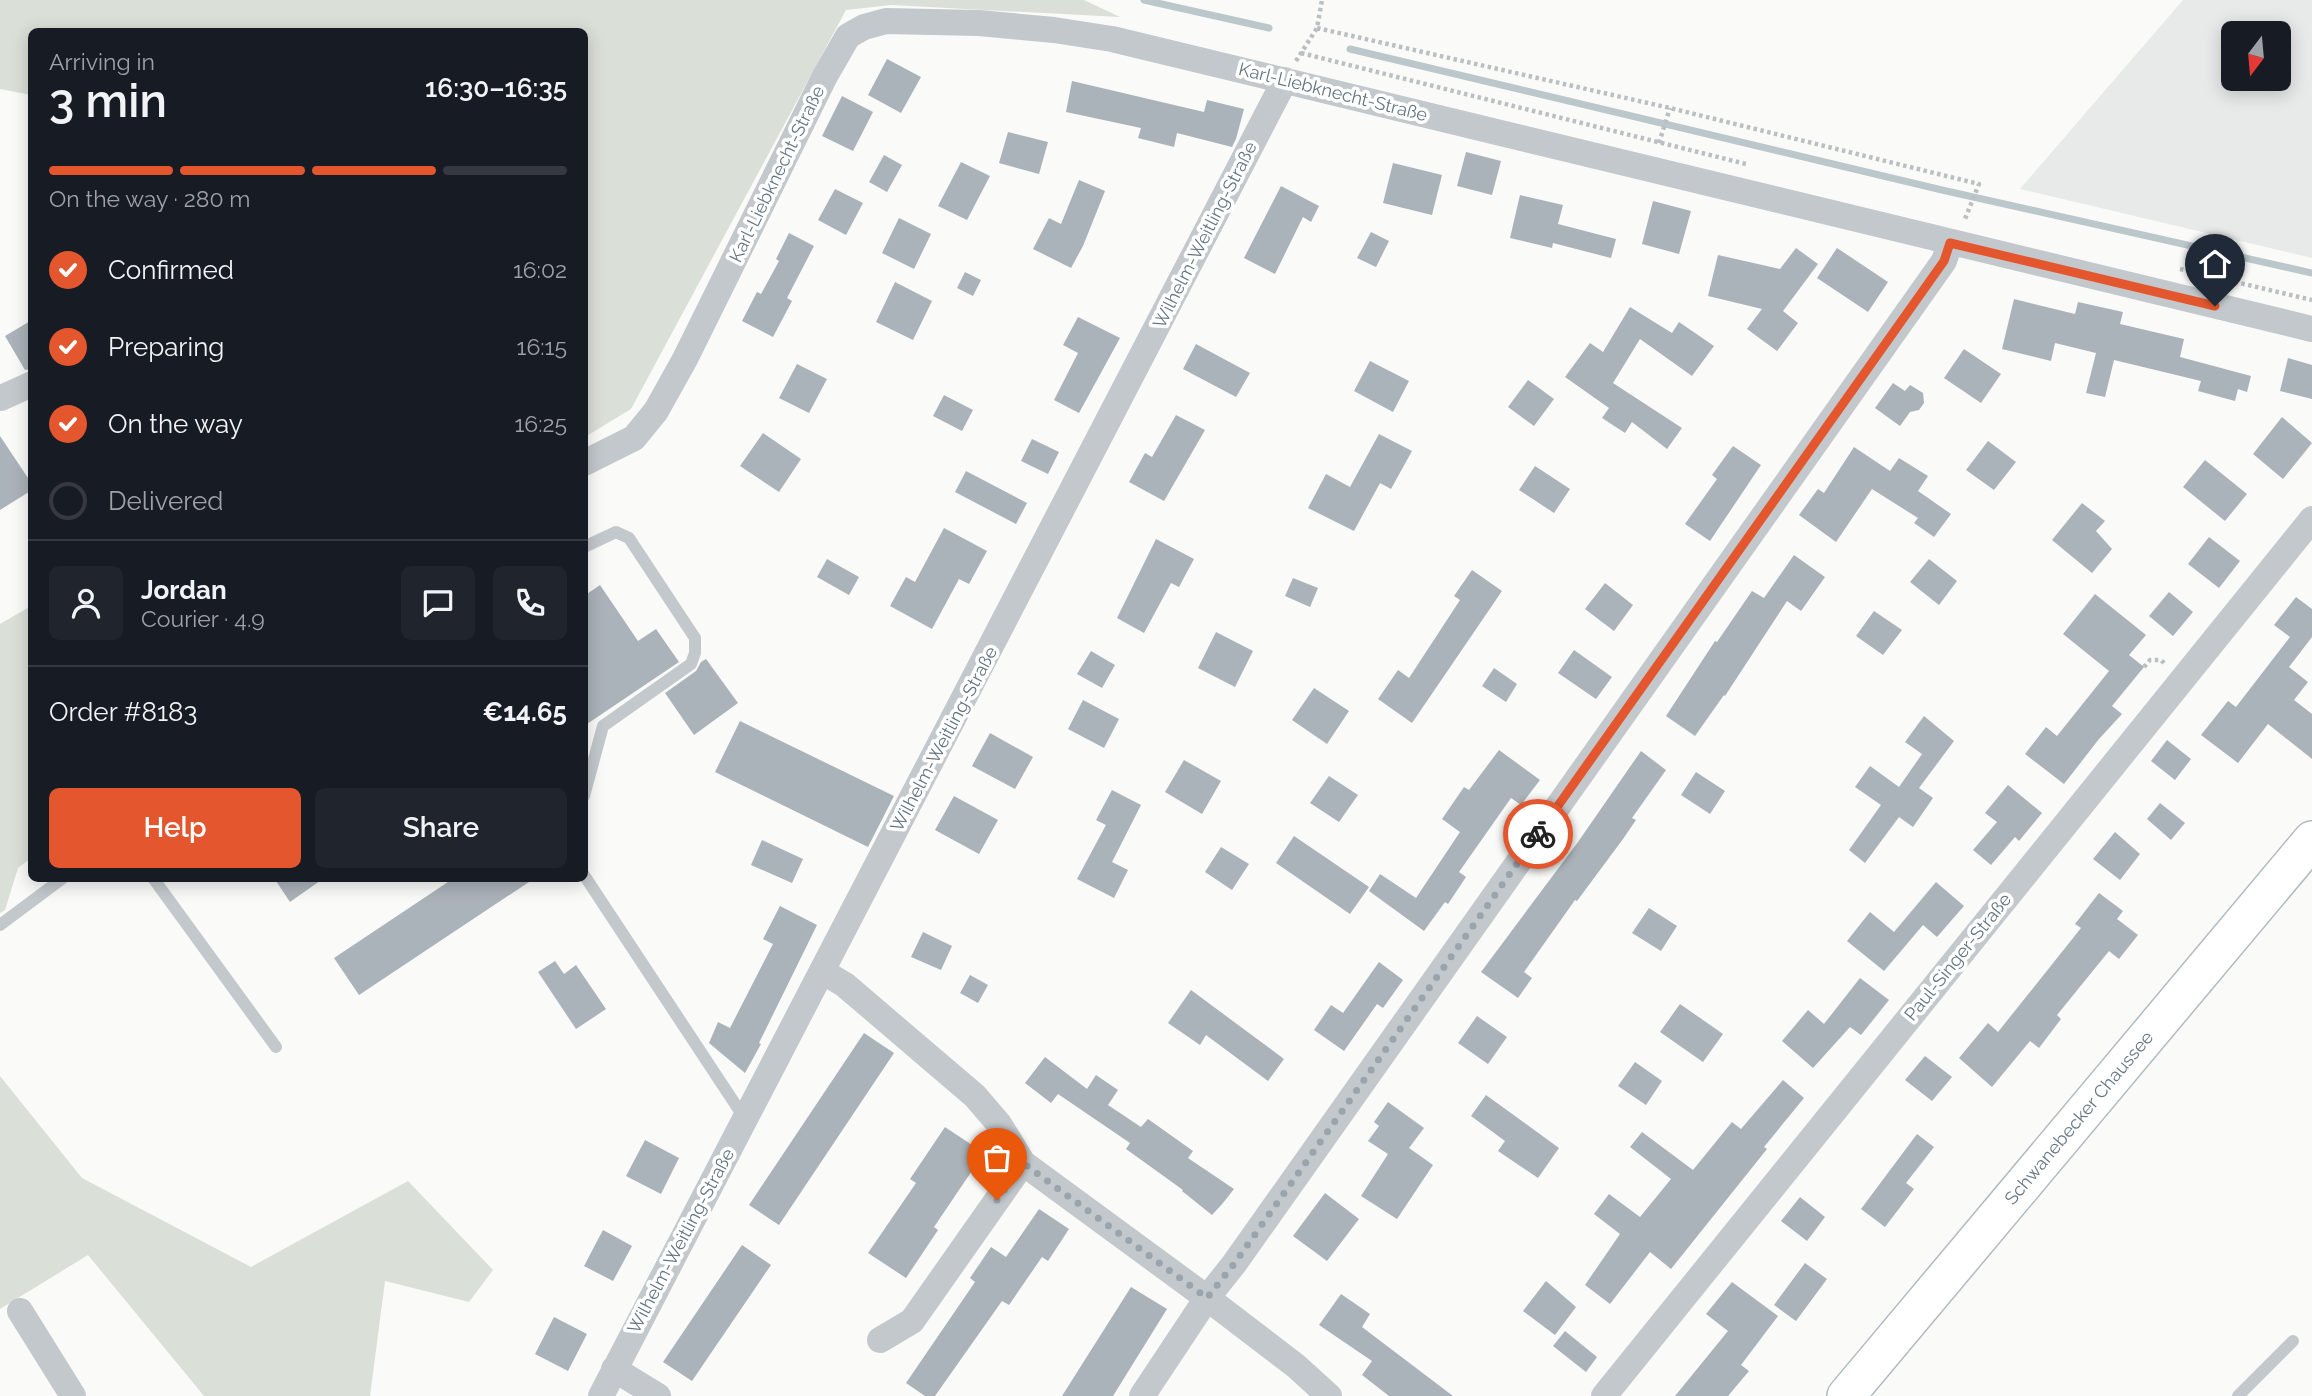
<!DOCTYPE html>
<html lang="en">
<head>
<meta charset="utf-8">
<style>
  body { margin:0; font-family:Raleway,sans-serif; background:#20242c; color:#f1f3f6; height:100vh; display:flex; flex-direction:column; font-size:26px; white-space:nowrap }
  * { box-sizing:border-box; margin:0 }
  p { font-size:23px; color:#9ea1a6 }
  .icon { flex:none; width:38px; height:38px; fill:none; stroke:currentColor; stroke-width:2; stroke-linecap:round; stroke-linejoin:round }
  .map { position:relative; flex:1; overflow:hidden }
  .sheet { position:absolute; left:28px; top:28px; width:560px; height:854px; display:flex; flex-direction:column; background:#171b24; border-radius:10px; box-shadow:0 4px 18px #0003 }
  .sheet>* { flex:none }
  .needle { width:46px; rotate:196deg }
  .buttons { position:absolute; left:2221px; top:21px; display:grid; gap:14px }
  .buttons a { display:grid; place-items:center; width:70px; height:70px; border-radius:10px; background:#171b24; box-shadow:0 4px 18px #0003; font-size:35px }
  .pin { position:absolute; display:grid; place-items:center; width:60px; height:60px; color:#fff; margin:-72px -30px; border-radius:50% 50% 50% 0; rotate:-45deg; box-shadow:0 0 7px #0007 }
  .pin .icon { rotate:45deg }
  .courier { position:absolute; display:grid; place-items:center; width:70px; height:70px; margin:-35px; border:5px solid #e4572e; border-radius:50%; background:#fff; color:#222; box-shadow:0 2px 9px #0007 }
  .overview em { font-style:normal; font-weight:600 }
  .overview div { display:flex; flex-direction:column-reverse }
  .overview { display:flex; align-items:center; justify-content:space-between; height:119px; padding:0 21px }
  h1 { font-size:46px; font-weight:600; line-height:52px }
  .bar { display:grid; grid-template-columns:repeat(4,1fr); gap:10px 7px; align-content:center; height:84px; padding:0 21px }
  .bar i { height:9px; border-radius:5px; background:#363941 }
  .bar .current { background:#e4572e }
  .bar p { grid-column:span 4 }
  .line { display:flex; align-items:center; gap:18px; padding:0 21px; border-top:2px solid #363941 }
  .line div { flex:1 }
  .round { display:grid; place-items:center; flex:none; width:74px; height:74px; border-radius:10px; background:#20242c }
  ol { padding:0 21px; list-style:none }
  li { display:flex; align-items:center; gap:21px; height:77px }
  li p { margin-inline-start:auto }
  li .icon { padding:7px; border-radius:50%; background:#e4572e; color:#fff; stroke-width:4 }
  li:last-child { color:#9ea1a6 }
  li i { width:38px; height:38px; border:4px solid #363941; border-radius:50% }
  .button { display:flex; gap:14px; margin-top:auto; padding:14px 21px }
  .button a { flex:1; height:80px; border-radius:10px; background:#e4572e; color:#fff; font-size:28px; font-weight:600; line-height:80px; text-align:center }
  .button a+a { background:#20242c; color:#f1f3f6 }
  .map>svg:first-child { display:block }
</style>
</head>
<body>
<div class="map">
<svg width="2312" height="1396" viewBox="0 0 2312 1396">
  <rect width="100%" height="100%" fill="#fafaf8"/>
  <!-- built -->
  <path fill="#e8e9e9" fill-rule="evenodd" d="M2183,0H2312V258L2020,189ZM2233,33H2278V79H2233Z"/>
  <!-- green -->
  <path fill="#dadfd7" d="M0,0H1084L1120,17L891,5L846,10L631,409L585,437L584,32H32L31,95L0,89Z
    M31,606V858L18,868L5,910L0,913V624Z
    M0,1076L82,1178L251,1267L408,1181L493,1270L469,1302L385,1281L370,1396H204L88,1255L0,1309Z"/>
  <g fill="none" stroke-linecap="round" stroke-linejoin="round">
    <!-- stream -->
    <path stroke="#bbc7cb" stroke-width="7" d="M1144,0L1269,28
      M1350,49L1942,190L2312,273"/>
  </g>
  <!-- building -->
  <path fill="#aab3b9" d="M887,59L921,77L901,113L868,95Z
    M1072,81L1204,112L1207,100L1244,109L1236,139L1232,147L1177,133L1174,147L1138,138L1141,128L1066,112Z
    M842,96L873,112L853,151L822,136Z
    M1008,132L1048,142L1039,174L999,163Z
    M1466,152L1501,161L1492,195L1457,186Z
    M884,155L902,165L887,192L869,182Z
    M961,162L990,176L967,220L938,206Z
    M1393,163L1442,175L1432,215L1383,203Z
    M1079,180L1105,191L1083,246L1071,268L1033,249L1049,218L1061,224Z
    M1281,186L1319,206L1311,222L1303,217L1275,274L1244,258Z
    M835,189L863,203L846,235L818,220Z
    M1520,195L1563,205L1558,224L1616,239L1611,258L1553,243L1552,248L1510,238Z
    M1653,201L1691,211L1679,254L1642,244Z
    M899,218L931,234L914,269L882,253Z
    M1371,232L1389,241L1376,267L1357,258Z
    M789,233L814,246L787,298L792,301L773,337L742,321L757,292L761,294L779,261L776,259Z
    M1796,248L1818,264L1783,311L1798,323L1777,351L1747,329L1762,309L1708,296L1718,255L1780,269Z
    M1837,248L1888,282L1868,312L1817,278Z
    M965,272L981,280L973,296L957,288Z
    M895,282L932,301L913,340L876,322Z
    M2014,299L2075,314L2078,302L2123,312L2120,324L2184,339L2180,357L2251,376L2247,392L2238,389L2235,401L2198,391L2201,381L2114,360L2105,397L2086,393L2096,353L2055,343L2051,361L2002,349Z
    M1630,307L1672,333L1679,322L1714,346L1692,376L1640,339L1613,383L1682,428L1667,449L1632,422L1625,433L1602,418L1609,408L1565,377L1590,343L1603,352Z
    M1078,317L1120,338L1079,413L1054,400L1078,353L1063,345Z
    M32,320V369L25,370L5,336Z
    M1196,344L1250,373L1236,397L1183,369Z
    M1964,349L2001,374L1981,403L1944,378Z
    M2288,358L2312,365V399L2280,391Z
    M1370,361L1409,381L1393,412L1354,391Z
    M797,364L827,379L809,413L779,398Z
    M1528,380L1554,399L1534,426L1508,407Z
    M1893,383L1905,391L1910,385L1923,393L1924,403L1919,410L1910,412L1900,426L1875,408Z
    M944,395L973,410L962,431L933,416Z
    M1176,415L1205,430L1164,501L1129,482L1145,453L1152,457Z
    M2282,417L2312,443L2283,479L2253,454Z
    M763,433L801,459L779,492L740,466Z
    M1379,434L1412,451L1391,489L1380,483L1354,531L1308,508L1326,474L1350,487Z
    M0,436L32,484V490L0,510Z
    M1032,439L1059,452L1048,474L1021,461Z
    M1988,441L2016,462L1994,490L1966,470Z
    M1733,446L1761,465L1710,541L1685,524L1717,479L1712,475Z
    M1854,447L1890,471L1899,458L1928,476L1918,491L1951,514L1934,537L1914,523L1918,518L1872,489L1836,542L1799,515L1818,489L1824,493Z
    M2205,460L2247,494L2225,521L2183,487Z
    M1535,466L1570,489L1554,513L1519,490Z
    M966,471L1027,503L1016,524L955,492Z
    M2082,503L2105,521L2096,531L2112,549L2092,573L2052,540Z
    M944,528L987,551L969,584L959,579L932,629L890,606L906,577L915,582Z
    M2209,537L2240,561L2219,588L2188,564Z
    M1156,539L1194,559L1179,587L1171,583L1144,633L1117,618Z
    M1794,555L1825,577L1801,611L1787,601L1725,696L1724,695L1695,736L1666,716L1715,641L1717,642L1752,591L1764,598Z
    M827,559L859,577L849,595L817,577Z
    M1929,559L1957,581L1939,605L1910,582Z
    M1472,570L1502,591L1412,723L1378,699L1398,670L1409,678L1460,600L1454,596Z
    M1293,578L1318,588L1310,607L1285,596Z
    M1605,583L1633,605L1614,631L1585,609Z
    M600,585L638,641L656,629L679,662L584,726V596Z
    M2169,592L2193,612L2173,636L2149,616Z
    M2095,594L2146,635L2129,655L2144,667L2112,706L2122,714L2099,739L2064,784L2025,754L2046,727L2057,736L2109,671L2063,634Z
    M2296,597L2312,609V637L2289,667L2308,682L2294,700L2312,714V759L2268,724L2238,763L2201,735L2228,701L2236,707L2290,637L2274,625Z
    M1874,611L1902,630L1883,655L1856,636Z
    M1216,632L1253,651L1235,687L1198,668Z
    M1574,650L1612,677L1596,699L1558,673Z
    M1091,651L1115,665L1102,688L1077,674Z
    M706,659L738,703L694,735L665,693L696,671L701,662Z
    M1494,668L1517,684L1506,702L1482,686Z
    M1314,688L1349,711L1327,744L1292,720Z
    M1083,700L1119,719L1104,748L1068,729Z
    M1924,716L1954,741L1919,788L1933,798L1913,827L1899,817L1865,863L1849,850L1881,805L1855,787L1870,766L1899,787L1922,754L1905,742Z
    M740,721L894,796L868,847L715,772Z
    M990,733L1033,757L1015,789L972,766Z
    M2167,740L2191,759L2175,780L2151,761Z
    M1499,750L1540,780L1521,805L1511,798L1459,872L1466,877L1448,904L1445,902L1424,931L1369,891L1380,874L1416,898L1460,832L1442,819L1464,787L1469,790Z
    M1641,751L1666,770L1632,818L1636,820L1623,839L1577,901L1575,900L1524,972L1532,978L1518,998L1481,972L1578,842Z
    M1184,760L1221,781L1202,814L1165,792Z
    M1696,772L1725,791L1710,814L1681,795Z
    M1329,776L1358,795L1339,822L1310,803Z
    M2008,785L2042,813L2019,841L2015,837L1991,865L1973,850L1997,822L1985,813Z
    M1112,790L1141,805L1112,862L1128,870L1114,898L1077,879L1106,825L1096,820Z
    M954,796L998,820L979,854L935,830Z
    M2160,803L2185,823L2171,840L2147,819Z
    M2115,832L2140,854L2120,880L2093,859Z
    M1294,836L1369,887L1350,914L1276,863Z
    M762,840L803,859L792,883L751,865Z
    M1221,847L1249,864L1232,890L1205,872Z
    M274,878H324L290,902Z
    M454,878H535L359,995L334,958Z
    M1936,882L1964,906L1937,937L1923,925L1884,971L1847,941L1870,912L1894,932Z
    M2099,893L2123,911L2117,919L2138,935L2119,959L2109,951L2057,1015L2061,1019L2039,1048L2030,1041L1992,1087L1959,1058L1988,1023L1998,1032L2081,928L2075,924Z
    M780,906L817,925L759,1043L761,1044L745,1073L709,1043L718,1022L730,1028L773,944L763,939Z
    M1649,908L1677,926L1661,951L1632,933Z
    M923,932L952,946L941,970L911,957Z
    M555,961L564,974L576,965L606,1009L576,1029L538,972Z
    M1379,962L1403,980L1383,1008L1377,1004L1344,1051L1314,1030L1331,1005L1343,1013Z
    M970,975L988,985L978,1003L960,993Z
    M1860,978L1889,1000L1861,1035L1850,1027L1813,1068L1782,1041L1808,1010L1824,1024Z
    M1191,990L1284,1059L1268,1081L1206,1035L1200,1045L1168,1023Z
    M1680,1004L1723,1034L1703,1062L1660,1032Z
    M1477,1016L1507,1037L1488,1064L1458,1043Z
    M864,1033L894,1053L779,1225L749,1205Z
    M1925,1056L1952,1077L1932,1101L1905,1080Z
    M1045,1057L1087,1089L1096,1075L1118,1090L1108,1105L1141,1127L1148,1119L1193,1151L1188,1158L1234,1189L1223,1203L1212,1215L1182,1191L1183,1190L1126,1149L1130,1143L1058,1094L1051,1103L1025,1083Z
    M1635,1062L1662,1081L1646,1105L1618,1086Z
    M1783,1080L1804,1098L1764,1147L1767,1149L1671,1269L1650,1252L1610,1304L1585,1285L1620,1234L1594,1214L1609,1194L1640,1217L1671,1179L1630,1147L1642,1132L1693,1170L1732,1122L1741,1129Z
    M1486,1095L1559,1148L1538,1178L1498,1151L1505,1141L1471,1116Z
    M1388,1102L1424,1128L1409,1148L1433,1165L1397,1219L1361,1196L1388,1154L1368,1141L1379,1126L1374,1122Z
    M945,1127L984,1153L934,1227L938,1230L906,1278L868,1253L916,1183L910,1179Z
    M1917,1134L1934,1147L1906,1183L1914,1189L1885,1227L1861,1209Z
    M645,1140L679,1158L661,1194L626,1176Z
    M1325,1193L1359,1219L1327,1261L1293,1236Z
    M1800,1197L1825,1217L1807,1241L1781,1221Z
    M1039,1209L1069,1229L1048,1261L1042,1257L1009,1305L1002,1301L935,1396H925L906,1383L975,1282L970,1278L991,1247L1006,1257Z
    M603,1230L632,1246L613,1281L584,1266Z
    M742,1245L771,1265L692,1381L663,1362Z
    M1805,1263L1827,1279L1796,1321L1774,1305Z
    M1546,1281L1576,1307L1555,1335L1523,1311Z
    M1732,1282L1778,1316L1741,1365L1749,1371L1728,1396H1675L1728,1331L1706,1314Z
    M1131,1287L1167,1309L1113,1396H1062Z
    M1341,1294L1370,1314L1362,1327L1453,1396H1389L1362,1375L1372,1361L1319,1325Z
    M554,1317L587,1334L568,1371L535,1354Z
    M1565,1331L1597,1357L1586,1372L1553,1346Z"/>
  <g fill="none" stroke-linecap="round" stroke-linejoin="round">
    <defs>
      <path id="secondary" d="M1846,1396L2312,840"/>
    </defs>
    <!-- secondary casing -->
    <use href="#secondary" stroke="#b3babf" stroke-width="40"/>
    <!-- path -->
    <path stroke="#bbbfc2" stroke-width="4.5" stroke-dasharray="3.5 3.5" stroke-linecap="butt" d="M1317,28L1670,108L1979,184L1965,219
      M1301,53L1746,164
      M1296,61L1317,28L1322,0
      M1659,143L1670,108
      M2180,269L2312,300
      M2144,667L2150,660H2161L2166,665"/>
    <!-- service -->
    <path stroke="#c3c8cc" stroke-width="12" d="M584,547L616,532L629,538L695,638V653L691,664L603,726L584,796
      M584,875L745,1119
      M153,878L276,1047
      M0,925L63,878
      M2238,1396L2293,1341"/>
    <!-- minor -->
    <path stroke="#c3c8cc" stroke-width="26" d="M1,398L32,384
      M584,463L634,438L656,411L685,359L825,76L848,36L864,27L886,21L979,23L1054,30L1112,39L2312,329
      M822,971L845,985L975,1096L999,1124L1023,1163L1207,1298L1296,1366L1329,1396
      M20,1311L73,1396
      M880,1340L912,1321L1023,1163
      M614,1369L658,1396
      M601,1396L1285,80
      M1142,1396L1207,1298L1234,1264L1944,261L1950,243
      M1604,1396L2312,519"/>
    <!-- secondary -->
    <use href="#secondary" stroke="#fff" stroke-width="37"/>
  </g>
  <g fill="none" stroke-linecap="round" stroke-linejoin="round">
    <!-- done -->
    <path stroke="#99a4ac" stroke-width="7" stroke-dasharray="0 12.6" d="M997,1200L1023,1163L1207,1298L1234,1264L1538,834"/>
    <!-- route -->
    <path stroke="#e4572e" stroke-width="9" d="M1538,834L1944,261L1950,243L2215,306"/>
  </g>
  <g text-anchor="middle" stroke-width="7" stroke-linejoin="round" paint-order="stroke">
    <!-- street labels -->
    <g font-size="18" fill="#657683" stroke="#fff">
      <text transform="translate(1333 92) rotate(14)" y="6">Karl-Liebknecht-Straße</text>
      <text transform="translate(777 174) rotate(-64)" y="6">Karl-Liebknecht-Straße</text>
      <text transform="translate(1205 235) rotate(-63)" y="6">Wilhelm-Weitling-Straße</text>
      <text transform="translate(944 739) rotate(-62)" y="6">Wilhelm-Weitling-Straße</text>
      <text transform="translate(1958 957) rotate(-51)" y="6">Paul-Singer-Straße</text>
      <text transform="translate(2079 1118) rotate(-50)" y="6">Schwanebecker Chaussee</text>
      <text transform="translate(681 1241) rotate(-62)" y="6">Wilhelm-Weitling-Straße</text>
    </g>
  </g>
</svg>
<div class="buttons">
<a><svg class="needle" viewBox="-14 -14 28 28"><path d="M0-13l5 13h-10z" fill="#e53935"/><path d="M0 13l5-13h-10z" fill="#9ea1a6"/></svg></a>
</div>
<div class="pin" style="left:997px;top:1200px;background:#ea580c"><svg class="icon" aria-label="bag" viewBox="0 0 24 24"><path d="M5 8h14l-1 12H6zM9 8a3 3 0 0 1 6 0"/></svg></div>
<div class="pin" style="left:2215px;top:306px;background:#1f2937"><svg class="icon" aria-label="home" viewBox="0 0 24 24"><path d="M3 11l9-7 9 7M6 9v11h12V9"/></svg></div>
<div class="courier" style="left:1538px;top:834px"><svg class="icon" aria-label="bike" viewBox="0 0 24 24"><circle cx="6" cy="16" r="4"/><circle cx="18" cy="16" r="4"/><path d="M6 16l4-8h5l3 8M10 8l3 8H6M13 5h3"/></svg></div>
<section class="sheet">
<div class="overview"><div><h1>3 min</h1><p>Arriving in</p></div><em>16:30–16:35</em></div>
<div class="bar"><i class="current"></i><i class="current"></i><i class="current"></i><i></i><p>On the way · 280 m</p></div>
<ol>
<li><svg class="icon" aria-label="check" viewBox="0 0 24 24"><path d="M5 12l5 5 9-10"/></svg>Confirmed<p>16:02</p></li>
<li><svg class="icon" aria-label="check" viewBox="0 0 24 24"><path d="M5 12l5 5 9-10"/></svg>Preparing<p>16:15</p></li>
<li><svg class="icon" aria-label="check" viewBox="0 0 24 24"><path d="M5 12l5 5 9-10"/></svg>On the way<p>16:25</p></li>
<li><i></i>Delivered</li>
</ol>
<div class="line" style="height:126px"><a class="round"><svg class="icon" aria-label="person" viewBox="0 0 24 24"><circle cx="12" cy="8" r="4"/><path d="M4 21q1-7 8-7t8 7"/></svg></a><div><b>Jordan</b><p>Courier · 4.9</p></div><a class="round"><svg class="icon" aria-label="chat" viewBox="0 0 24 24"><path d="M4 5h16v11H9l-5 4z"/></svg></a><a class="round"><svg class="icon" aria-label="phone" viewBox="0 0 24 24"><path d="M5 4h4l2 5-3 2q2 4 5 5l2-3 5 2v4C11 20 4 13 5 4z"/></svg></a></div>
<div class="line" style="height:91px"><div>Order #8183</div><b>€14.65</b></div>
<div class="button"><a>Help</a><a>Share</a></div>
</section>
</div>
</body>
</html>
